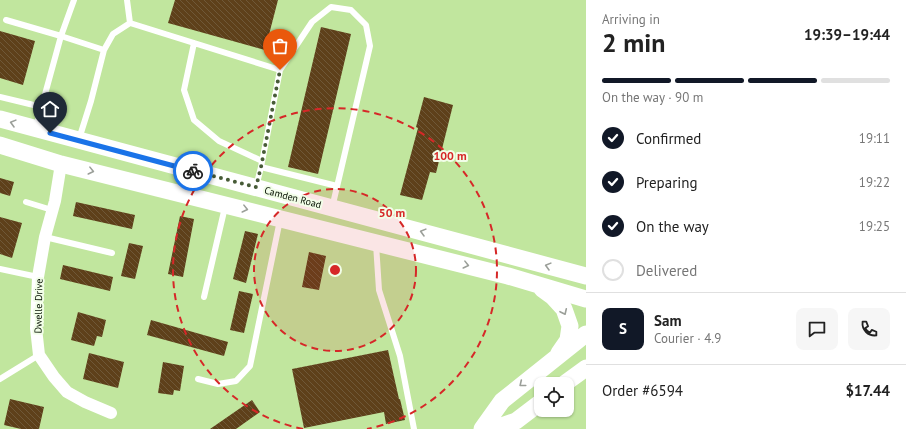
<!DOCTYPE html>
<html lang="en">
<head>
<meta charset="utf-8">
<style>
  body { margin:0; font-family:"PT Sans",sans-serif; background:#f6f6f6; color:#222; height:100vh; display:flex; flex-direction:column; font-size:15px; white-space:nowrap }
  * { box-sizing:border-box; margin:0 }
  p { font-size:13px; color:#767676 }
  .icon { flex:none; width:22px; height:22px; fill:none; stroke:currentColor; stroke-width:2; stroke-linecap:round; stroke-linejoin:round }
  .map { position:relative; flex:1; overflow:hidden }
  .sheet { display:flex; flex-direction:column; background:#fff; width:320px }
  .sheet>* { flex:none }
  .controls { position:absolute; left:534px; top:377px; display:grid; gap:8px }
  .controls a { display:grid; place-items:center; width:40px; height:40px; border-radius:8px; background:#fff; box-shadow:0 1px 3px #0004; font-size:20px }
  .pin { position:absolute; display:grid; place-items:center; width:34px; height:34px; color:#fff; margin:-41px -17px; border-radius:50% 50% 50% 0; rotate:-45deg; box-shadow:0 0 4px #0007 }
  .pin .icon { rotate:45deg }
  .courier { position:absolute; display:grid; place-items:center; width:40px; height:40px; margin:-20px; border:3px solid #1a73e8; border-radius:50%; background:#fff; color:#222; box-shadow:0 1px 5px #0007 }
  .overview em { font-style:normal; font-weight:700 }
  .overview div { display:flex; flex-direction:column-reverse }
  .overview { display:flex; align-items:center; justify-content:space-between; height:68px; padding:0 16px }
  h1 { font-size:26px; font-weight:700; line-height:30px }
  .bar { display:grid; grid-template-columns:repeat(4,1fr); gap:6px 4px; align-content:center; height:48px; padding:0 16px }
  .bar i { height:5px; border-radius:3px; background:#e0e0e0 }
  .bar .current { background:#111827 }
  .bar p { grid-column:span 4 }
  .line { display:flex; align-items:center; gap:10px; padding:0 16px; border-top:1px solid #e0e0e0 }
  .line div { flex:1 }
  .round { display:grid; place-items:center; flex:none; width:42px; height:42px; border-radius:8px; background:#f6f6f6 }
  ol { padding:0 16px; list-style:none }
  li { display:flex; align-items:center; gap:12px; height:44px }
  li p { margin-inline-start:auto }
  li .icon { padding:4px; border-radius:50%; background:#111827; color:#fff; stroke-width:4 }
  li:last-child { color:#767676 }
  li i { width:22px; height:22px; border:2px solid #e0e0e0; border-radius:50% }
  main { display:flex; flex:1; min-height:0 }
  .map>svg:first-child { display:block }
</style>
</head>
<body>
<main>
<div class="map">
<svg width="586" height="429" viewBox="0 0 586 429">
  <defs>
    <pattern id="building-back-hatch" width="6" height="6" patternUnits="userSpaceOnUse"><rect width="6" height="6" fill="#5e401a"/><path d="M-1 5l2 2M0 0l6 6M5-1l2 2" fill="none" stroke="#6f5838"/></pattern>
  </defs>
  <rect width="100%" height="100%" fill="#c1e69e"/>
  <!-- building -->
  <path fill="url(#building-back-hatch)" d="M175,0H278L265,50L168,23Z
    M321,27L351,34L318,174L288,167Z
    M0,31L35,41L23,85L0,78Z
    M424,97L453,105L436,173L430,172L422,200L400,195L418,128L416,127Z
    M0,178L14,182L10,196L0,193Z
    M76,202L135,215L132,229L73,216Z
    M180,216L194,219L183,277L168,274Z
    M0,217L22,223L12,258L0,254Z
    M245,231L258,234L246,283L233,279Z
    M129,243L143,246L135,279L121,276Z
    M309,252L326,256L319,290L302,287Z
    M63,265L113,277L110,291L60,279Z
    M239,291L253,294L244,333L230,330Z
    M78,312L106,320L102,337L97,336L94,346L71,340Z
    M151,320L228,342L224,356L147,335Z
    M388,350L399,399H400L405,420L386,424L384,412L304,428L292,369Z
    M89,353L124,362L118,388L83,379Z
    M163,362L184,366L180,391L174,390L173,395L158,393Z
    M10,399L44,407L39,429H21L4,425Z
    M252,400L260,412L236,429H210Z"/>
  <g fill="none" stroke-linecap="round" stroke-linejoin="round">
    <!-- lane -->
    <path stroke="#fff" stroke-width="6" d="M74,0L61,36L104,50
      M6,20L61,36L36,127
      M130,23L280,70L261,167L256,187
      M194,43L184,90L194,120L219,141L262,161
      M280,70L312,22L331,7L351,10L366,25L370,46L332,208
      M0,97L42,107
      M79,139L91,101L104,50L113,34L130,23L127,0
      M261,167L337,186
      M26,202L52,210
      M45,237L112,253
      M376,244L379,290L400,356L414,429
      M0,269L38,277
      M204,297L225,207
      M0,379L39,355
      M198,379L218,384L236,381L250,366L280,220"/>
    <!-- street -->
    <path stroke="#fff" stroke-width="12" d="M61,164L55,201L45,237L38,277L36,328L39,355L54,377L67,392L85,402L111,413"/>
    <!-- secondary -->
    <path stroke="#fff" stroke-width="17" d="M0,119L586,276
      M0,145L61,164L508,276L586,299
      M542,289L553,297L564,309L570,326L568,340L559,353
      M564,384L586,368
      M482,429L502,401L586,334
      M493,429L516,421L541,402"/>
  </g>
  <!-- one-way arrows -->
  <defs><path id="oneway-chevron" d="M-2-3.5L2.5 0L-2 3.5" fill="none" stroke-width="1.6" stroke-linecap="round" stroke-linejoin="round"/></defs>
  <g stroke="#9b9f99">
    <use href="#oneway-chevron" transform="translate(13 123) rotate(-165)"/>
    <use href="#oneway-chevron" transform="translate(91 171) rotate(14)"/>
    <use href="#oneway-chevron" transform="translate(245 209) rotate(14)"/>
    <use href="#oneway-chevron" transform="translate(423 232) rotate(-165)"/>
    <use href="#oneway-chevron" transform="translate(466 265) rotate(14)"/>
    <use href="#oneway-chevron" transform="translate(548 266) rotate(-165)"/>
    <use href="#oneway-chevron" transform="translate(564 312) rotate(65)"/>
    <use href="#oneway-chevron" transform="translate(522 384) rotate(141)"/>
  </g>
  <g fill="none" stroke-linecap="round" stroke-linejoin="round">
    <!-- done -->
    <path stroke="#475b37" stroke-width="4" stroke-dasharray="0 7.2" d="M193,171L256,187L261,167L280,70"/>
    <!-- route -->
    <path stroke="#1a73e8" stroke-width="5" d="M50,133L193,171"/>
  </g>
  <!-- distance rings -->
  <circle cx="335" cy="270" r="81" fill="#d62828" fill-opacity=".12"/>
  <g fill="none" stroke="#d62828" stroke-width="2" stroke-dasharray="7 5">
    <circle cx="335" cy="270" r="81"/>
    <path d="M303 429A162 162 0 1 1 367 429"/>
  </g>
  <g text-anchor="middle" stroke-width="4" stroke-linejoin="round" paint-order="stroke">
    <!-- street labels -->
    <g font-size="10" fill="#051000" stroke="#f2fee8">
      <text transform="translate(293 197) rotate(15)" y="4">Camden Road</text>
      <text transform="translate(38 306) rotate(-89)" y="4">Dwelle Drive</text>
    </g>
  </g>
  <circle cx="335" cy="270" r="6" fill="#d62828" stroke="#f2fee8" stroke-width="2"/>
  <g font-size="12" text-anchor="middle" font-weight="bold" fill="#d62828" stroke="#f2fee8" stroke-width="4" stroke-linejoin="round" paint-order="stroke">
    <text x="450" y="160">100 m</text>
    <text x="392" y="217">50 m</text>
  </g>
</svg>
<div class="controls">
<a><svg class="icon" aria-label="locate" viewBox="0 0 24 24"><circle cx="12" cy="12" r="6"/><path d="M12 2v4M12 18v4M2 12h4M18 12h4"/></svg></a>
</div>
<div class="pin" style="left:280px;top:70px;background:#ea580c"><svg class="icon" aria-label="bag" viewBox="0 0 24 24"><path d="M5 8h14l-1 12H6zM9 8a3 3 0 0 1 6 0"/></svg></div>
<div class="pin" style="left:50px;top:133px;background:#1f2937"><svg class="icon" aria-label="home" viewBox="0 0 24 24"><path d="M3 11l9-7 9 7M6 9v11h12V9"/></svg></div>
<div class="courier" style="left:193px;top:171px"><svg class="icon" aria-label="bike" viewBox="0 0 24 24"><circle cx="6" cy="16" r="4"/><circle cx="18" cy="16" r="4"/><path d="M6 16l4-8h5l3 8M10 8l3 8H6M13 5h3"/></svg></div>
</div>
<section class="sheet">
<div class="overview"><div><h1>2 min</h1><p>Arriving in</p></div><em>19:39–19:44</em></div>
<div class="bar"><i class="current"></i><i class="current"></i><i class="current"></i><i></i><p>On the way · 90 m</p></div>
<ol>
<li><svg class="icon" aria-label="check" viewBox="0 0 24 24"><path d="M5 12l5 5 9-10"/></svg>Confirmed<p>19:11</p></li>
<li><svg class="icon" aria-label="check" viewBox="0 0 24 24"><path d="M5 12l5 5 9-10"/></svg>Preparing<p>19:22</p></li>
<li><svg class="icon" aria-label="check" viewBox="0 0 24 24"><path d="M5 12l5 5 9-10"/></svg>On the way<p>19:25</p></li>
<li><i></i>Delivered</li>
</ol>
<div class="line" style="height:72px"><b class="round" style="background:#111827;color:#fff">S</b><div><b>Sam</b><p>Courier · 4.9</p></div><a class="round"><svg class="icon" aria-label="chat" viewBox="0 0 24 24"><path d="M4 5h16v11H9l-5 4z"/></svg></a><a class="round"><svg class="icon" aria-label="phone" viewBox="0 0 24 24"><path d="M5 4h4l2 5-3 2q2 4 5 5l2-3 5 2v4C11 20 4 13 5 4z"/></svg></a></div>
<div class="line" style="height:52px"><div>Order #6594</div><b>$17.44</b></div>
</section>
</main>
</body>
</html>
